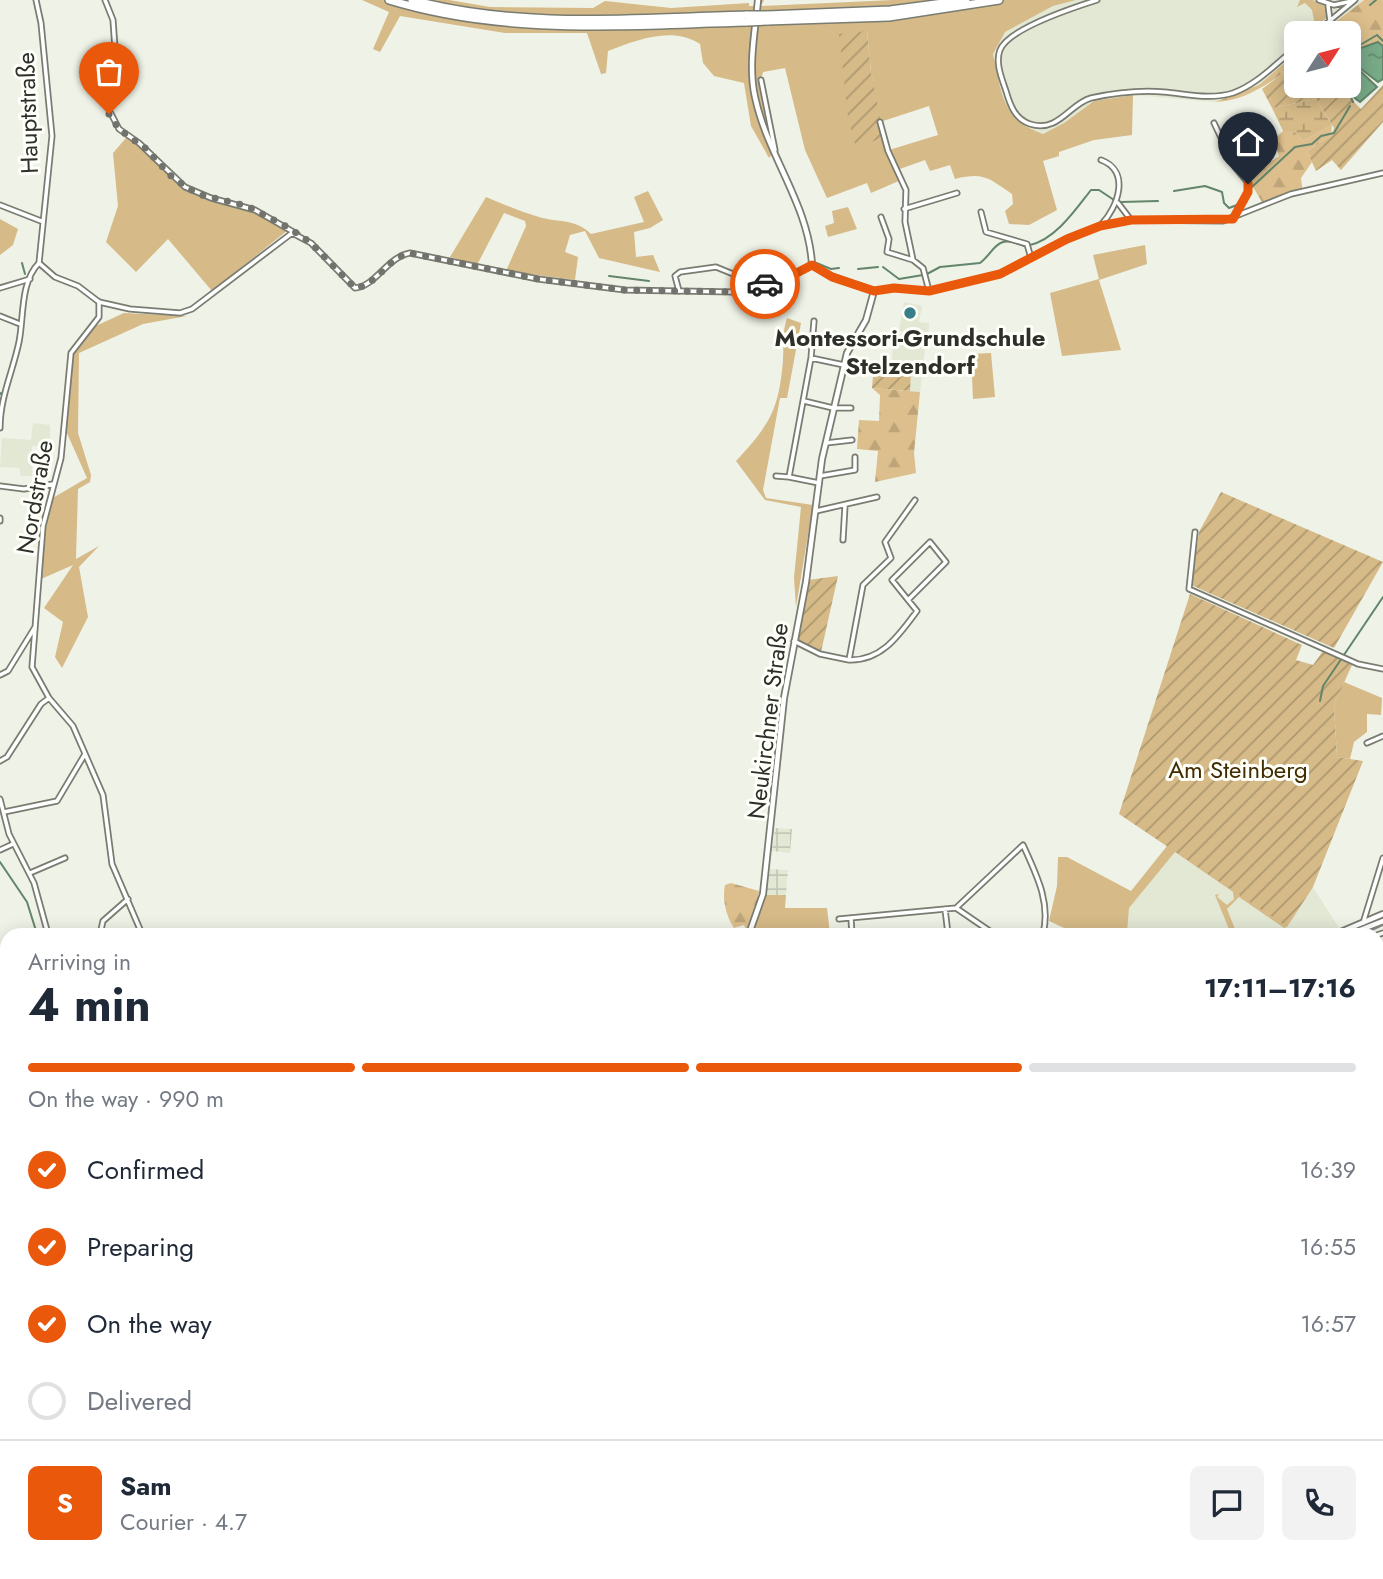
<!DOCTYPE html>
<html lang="en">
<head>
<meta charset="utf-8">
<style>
  body { margin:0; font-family:Jost,sans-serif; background:#f2f2f3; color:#1f2937; height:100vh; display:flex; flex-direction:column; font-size:26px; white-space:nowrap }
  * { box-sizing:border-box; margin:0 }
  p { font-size:23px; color:#747a83 }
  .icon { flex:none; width:38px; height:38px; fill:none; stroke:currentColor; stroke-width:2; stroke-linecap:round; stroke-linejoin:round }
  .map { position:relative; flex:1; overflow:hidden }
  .panel { position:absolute; left:0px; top:928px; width:1384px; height:653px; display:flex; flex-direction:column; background:#fff; border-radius:21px 21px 0 0; box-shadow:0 4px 18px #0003 }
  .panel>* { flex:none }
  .needle { width:46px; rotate:54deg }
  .tools { position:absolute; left:1284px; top:21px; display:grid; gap:14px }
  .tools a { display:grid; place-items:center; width:77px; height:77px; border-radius:10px; background:#fff; box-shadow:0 4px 18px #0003; font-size:35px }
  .pin { position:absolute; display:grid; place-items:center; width:60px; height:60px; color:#fff; margin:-72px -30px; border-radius:50% 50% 50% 0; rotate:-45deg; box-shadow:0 0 7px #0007 }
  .pin .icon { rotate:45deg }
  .courier { position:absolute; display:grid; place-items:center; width:70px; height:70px; margin:-35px; border:5px solid #ea580c; border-radius:50%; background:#fff; color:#222; box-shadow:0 2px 9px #0007 }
  .headline em { font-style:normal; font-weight:700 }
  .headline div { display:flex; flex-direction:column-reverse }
  .headline { display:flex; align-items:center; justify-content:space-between; height:119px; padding:0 28px }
  h1 { font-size:46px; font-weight:700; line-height:52px }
  .bar { display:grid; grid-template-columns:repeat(4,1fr); gap:10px 7px; align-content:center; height:84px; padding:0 28px }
  .bar i { height:9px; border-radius:5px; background:#e0e1e3 }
  .bar .active { background:#ea580c }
  .bar p { grid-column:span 4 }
  .line { display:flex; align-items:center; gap:18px; padding:0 28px; border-top:2px solid #e0e1e3 }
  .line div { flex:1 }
  .round { display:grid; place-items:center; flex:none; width:74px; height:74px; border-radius:10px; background:#f2f2f3 }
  ol { padding:0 28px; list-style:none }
  li { display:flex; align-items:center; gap:21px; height:77px }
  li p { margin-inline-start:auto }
  li .icon { padding:7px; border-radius:50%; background:#ea580c; color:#fff; stroke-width:4 }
  li:last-child { color:#747a83 }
  li i { width:38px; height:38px; border:4px solid #e0e1e3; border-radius:50% }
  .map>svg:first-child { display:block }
</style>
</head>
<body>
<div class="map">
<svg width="1383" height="1579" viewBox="0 0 1383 1579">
  <defs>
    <pattern id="industrial-grid" width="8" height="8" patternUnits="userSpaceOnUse" patternTransform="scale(1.75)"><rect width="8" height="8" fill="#e3e8d5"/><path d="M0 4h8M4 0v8" fill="none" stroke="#c3c7b7"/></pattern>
    <pattern id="forest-firs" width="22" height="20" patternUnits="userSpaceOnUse" patternTransform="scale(1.75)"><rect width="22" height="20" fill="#dcbf8c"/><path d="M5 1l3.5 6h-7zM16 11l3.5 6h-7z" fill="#bda479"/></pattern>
    <pattern id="wetland-marsh" width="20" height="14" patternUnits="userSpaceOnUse" patternTransform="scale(1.75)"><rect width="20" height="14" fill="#d6ba88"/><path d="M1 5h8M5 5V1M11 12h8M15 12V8" fill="none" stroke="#ae986f"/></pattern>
    <pattern id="garden-furrows" width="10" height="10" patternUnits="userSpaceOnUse" patternTransform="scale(1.75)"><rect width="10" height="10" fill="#d6ba88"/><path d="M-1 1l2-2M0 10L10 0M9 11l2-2" fill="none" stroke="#ae986f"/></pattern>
    <pattern id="water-ripples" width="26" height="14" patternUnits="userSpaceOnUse" patternTransform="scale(1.75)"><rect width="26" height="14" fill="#78aa87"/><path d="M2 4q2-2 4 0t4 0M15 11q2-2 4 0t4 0" fill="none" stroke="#638b6f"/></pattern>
  </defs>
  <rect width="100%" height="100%" fill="#eff2e6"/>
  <!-- built -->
  <path fill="#e3e8d5" d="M1076,0H1363L1321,33H1297V52L1259,85L1234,97L1215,102L1133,95L1094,101L1064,123L1043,134L1025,128L1006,109L992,54L1005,32L1053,6Z
    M904,302L922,306L919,322L929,323L928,335L899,331Z
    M894,337L926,340L920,392L910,391V369L891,367Z
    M33,423L50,425V445L32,446V476H21L19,468L0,467L2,438L31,440Z
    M1175,852L1284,928L1313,887L1339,928L1324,934H1127L1129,908Z
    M1377,1137L1383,1138V1266L1377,1259Z"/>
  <!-- industrial -->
  <path fill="url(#industrial-grid)" d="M775,828L792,829L790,853L772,851Z
    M770,869L788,870L786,895H766Z"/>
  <!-- green -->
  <path fill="#d6ba88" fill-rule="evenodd" d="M362,0H449L490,7L593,8L605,1L671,8L749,3V6H760L761,0H764L761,6L893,0H1076L1053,6L1005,32L993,54C1002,92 1001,120 1043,134L1064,123L1094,101L1133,95L1132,135L1094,140L1059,152V156L1043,161L1057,210L1029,225L1009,224L1005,211L1013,204L1012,194C988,178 984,172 955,179L950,165L930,171L925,160L897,170L901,180L871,193L867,183L827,198L805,150L785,68L763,72L761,80L775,150L769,158L751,126L744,83L714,76L703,63L700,44C672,26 637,40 608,51L606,73L601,74L587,33H505L400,16L380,52L373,49L389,12ZM867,31L871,72L880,122L929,106L938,135L889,150L884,137L856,147Z
    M1300,0H1313L1326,6L1329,16L1312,29L1315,25L1312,10L1305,3L1297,7Z
    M126,138L141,147L184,188L198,195L247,208L288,230L212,291L168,239L136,272L106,242L118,206L113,153Z
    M648,191L663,220L650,228L634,232L636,257L653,255L660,272L599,258L585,231L570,235L565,252L578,257L575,280L506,271L526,226L525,221L504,213L477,265L450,257L486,197C503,204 521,212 539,217C559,223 575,218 591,234L644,222L634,197Z
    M848,207L857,229L828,237L825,226L834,223L832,211Z
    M0,219L18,229L13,245L0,255Z
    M1145,245L1147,264L1099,280L1121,350L1062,356L1050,293L1099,279L1093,255Z
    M124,313L187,316L143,324L79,353L78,433L91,475L90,482L78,489L76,559L99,546L79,567L88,617L62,668L55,657L63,622L44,608L73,565L41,579V552L51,499L87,478L66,431L72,353L89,329Z
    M787,318L801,323L787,398H780L763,490L766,498L813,505L796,607L794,578L801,507L765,500L736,461C770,424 779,410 783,360C784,345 782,333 787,318Z
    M991,353L995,397L973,399L971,354Z
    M1344,682L1382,698L1381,715L1367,714V732L1354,742L1350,759L1337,757L1334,705Z
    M1167,846L1171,847L1287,927L1284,928L1239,897L1227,909L1237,934H1231L1215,895L1219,894L1217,897L1227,905L1234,899L1233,892L1175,852L1129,908L1127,934H1077L1049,921L1057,886L1058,857H1067L1131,891Z
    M766,895H786L785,908H827L830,934H753Z
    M0,1280L7,1282V1333L0,1330Z"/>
  <!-- forest -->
  <path fill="url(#forest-firs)" d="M1364,0H1383V46L1378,42L1355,52L1349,80V33H1321Z
    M1297,52V63C1271,82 1247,101 1215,102L1259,85Z
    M1332,125L1331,136L1307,151L1312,162L1301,178L1303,193L1265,207L1247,177L1279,156L1273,140L1283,131H1294L1303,141Z
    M872,388L920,392L914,453L916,473L875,482L878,451L857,449L859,420L879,421L880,395Z
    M731,883L759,891L756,910L747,932L744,925L734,928C726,916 722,899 725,885Z
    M647,1573H868L873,1579H648Z"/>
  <!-- wetland -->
  <path fill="url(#wetland-marsh)" d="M1316,99L1332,125L1303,141L1294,131H1283L1272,108Z"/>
  <!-- garden -->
  <path fill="url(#garden-furrows)" d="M867,31L871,72L884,137L856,148L848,118L839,34Z
    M1297,63V86H1343V91L1361,109L1383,85V122L1341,170L1332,160L1316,171L1307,151L1331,136L1334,128L1316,99L1272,108L1262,89Z
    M874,365L911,369L910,391L872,388Z
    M1221,492L1383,562L1334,648L1191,585L1199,532Z
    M838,576L821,652L798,640L808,580Z
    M1190,594L1302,645L1296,660L1313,665L1323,651L1352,665L1334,705L1337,757L1363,761L1313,887L1287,927L1119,814Z"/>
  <!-- water -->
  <path fill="url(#water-ripples)" stroke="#62856b" stroke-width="2" d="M1378,42L1383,46V79L1378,82L1360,68L1353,57L1358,49Z
    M1354,65L1377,87L1360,102C1344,92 1347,82 1354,65Z"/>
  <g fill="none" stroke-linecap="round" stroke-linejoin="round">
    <!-- stream -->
    <path stroke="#62856b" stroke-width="2" d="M1370,5L1376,0
      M1349,64L1355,48L1377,35L1383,41
      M1346,86L1353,102
      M1252,187L1295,147L1312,144L1321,136L1334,133L1350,106
      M1174,191L1205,186L1222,192L1224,203L1229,208L1237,205L1246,191
      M1121,202L1158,201
      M1030,245C1056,239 1076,209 1091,190H1099L1114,200
      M814,262L831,269L839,268
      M22,263L25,274
      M883,267L899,279L923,275
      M858,269L878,267
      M927,274L940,267L980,263C996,251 995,233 1024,246
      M609,276L649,281
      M733,282L772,267
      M0,394L1,393
      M1320,701L1323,686L1383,597
      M0,862L27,902L37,934
      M158,1579L161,1573"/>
    <defs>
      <path id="minor" d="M36,0L41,23L52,136L39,263
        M105,0L113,20L116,63L105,102L119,129L139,143L185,187L211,198L255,210L297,234
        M1097,0C1075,7 1009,28 1000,50C995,63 1002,79 1006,91C1010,105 1015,119 1030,124C1059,133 1069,104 1091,98C1114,93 1141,90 1164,92C1188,94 1210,100 1233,93C1258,84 1276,63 1297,47
        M1319,0L1334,5L1352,1
        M1328,5L1330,21
        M1315,33L1355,0
        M761,80L775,150
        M880,122L888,151L906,190L905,222L913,260L923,268L929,291
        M1214,123L1235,167L1249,184L1248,192L1234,217
        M1101,160C1131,171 1118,207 1101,225
        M1118,203L1131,220
        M0,205L41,221
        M904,209L957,193
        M981,212L986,232L1027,244L1031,258
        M881,217L889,239L887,252L913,260
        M0,288L30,279
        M679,291L675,276L680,272L716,267L760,285
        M874,291L894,288L929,291L1000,274L1067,239L1100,226L1131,220L1223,221L1291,194L1383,173
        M99,302V317L71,353L61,458L43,526L32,667L49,698L73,726L103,795L112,864L142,934
        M0,316L20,324
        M814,321L811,358L789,477L819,483
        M811,358L844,365
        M804,401L833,408H851
        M826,443L852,440
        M776,476L789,477
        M820,476L855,470V457
        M0,486L24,489L53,484
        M816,511L877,497
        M1195,532L1189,589L1358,664L1383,669
        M843,540L845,506
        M794,641L820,654L849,660L863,585L891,558L885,542L915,500
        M849,660C882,661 899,635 917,611L892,580L930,542L946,562L908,600
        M0,675L8,671L35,627
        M1367,743L1383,736
        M0,761L7,757L41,704L49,698
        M4,812L57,801L85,754
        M0,850L13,844
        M30,873L65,858
        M956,908L1023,845C1036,874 1051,902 1043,934
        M945,909L948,934
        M839,919L956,908L994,934
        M851,919L852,934
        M1363,923L1383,858
        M100,934L103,921L128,899
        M1377,935L1383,933
        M0,964L7,968
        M0,1017L7,1020
        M1377,1036L1383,1033
        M3,1070L7,1025
        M0,1195L7,1196
        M0,1232L4,1234L0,1250
        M0,1259L7,1261
        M1377,1307L1383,1302
        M1377,1341L1383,1339
        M1383,1373V1378
        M1377,1454L1383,1453
        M0,1459L7,1461
        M1377,1564L1383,1559
        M54,1573L59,1579
        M97,1573L99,1579
        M200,1573L202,1579
        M246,1573L250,1579
        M608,1573L609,1579
        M1120,1573L1130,1579
        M1274,1573L1284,1579
        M45,1579L48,1573
        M113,1579L117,1573
        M993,1579L998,1573
        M1157,1579L1160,1573
        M1360,1579L1367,1573"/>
      <path id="tertiary" d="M0,428C0,397 13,371 19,342C24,317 20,282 39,263L55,277L78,286L99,302L130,309L180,313L192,309L292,233L311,243L355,288C376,286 387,257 410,253L538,279L625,290L734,292L787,278L812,265
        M0,518V521
        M0,799L9,834L34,883L48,934
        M1350,1573L1356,1579"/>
      <path id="secondary" d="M749,934L763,894L784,698L806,582L822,459L847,353L866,320L874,291L831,276L812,265C809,205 767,155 755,97C748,66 755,32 758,0
        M1336,934L1383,914
        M1350,934L1383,921
        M0,1069L7,1070
        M1377,1271L1383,1277
        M1377,1280L1383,1287
        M911,1573L918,1579
        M172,1579L173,1573"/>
      <path id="motorway" d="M389,0C506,36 627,25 747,22
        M412,0C521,29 635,18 747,15
        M767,15L890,10L966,0
        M767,21L889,17L999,0"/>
    </defs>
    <!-- minor casing -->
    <use href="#minor" stroke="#797c71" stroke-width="7"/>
    <!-- tertiary casing -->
    <use href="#tertiary" stroke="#797c71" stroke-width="7"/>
    <!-- secondary casing -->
    <use href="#secondary" stroke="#797c71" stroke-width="8"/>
    <!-- motorway casing -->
    <use href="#motorway" stroke="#797c71" stroke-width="10"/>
    <!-- minor -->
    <use href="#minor" stroke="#fff" stroke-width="3.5"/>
    <!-- tertiary -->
    <use href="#tertiary" stroke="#fff" stroke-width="3.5"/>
    <!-- secondary -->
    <use href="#secondary" stroke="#fff" stroke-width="4.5"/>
    <!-- motorway -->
    <use href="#motorway" stroke="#fff" stroke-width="7"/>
    <!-- tram -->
    <path stroke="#85877f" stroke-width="2" d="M1363,934L1383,925
      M1377,1292L1383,1298"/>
    <defs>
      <path id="motorway-bridge" d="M747,15H767
        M747,22L767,21"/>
    </defs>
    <!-- motorway-bridge casing -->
    <use href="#motorway-bridge" stroke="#797c71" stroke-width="10" stroke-linecap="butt"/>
    <!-- motorway-bridge -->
    <use href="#motorway-bridge" stroke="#fff" stroke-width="7"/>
  </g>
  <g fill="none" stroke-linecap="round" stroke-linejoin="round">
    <!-- done -->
    <path stroke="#72736c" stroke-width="7" stroke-dasharray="0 12.6" d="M109,114L119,129L145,148L173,178L198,194L247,206L289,228L311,243L355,288C377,286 387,257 410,253L538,279L625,290L734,292L765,284"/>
    <!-- route -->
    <path stroke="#ea580c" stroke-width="9" d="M765,284L787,278L812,265L832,277L874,291L894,288L929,291L1000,274L1067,239L1100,226L1131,220L1233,219L1248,192V184"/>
  </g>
  <!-- markers -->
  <circle fill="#377e89" stroke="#fdfff8" stroke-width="2.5" cx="910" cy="313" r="7"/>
  <g text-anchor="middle" stroke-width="6" stroke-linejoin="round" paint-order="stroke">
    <!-- street labels -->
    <g font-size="24" fill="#2e2f2b" stroke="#fdfff8">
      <text transform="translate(28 113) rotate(-92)" y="8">Hauptstraße</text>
      <text transform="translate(35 497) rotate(-80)" y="8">Nordstraße</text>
      <text transform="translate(768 721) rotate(-83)" y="8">Neukirchner Straße</text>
    </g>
    <!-- poi labels -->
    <g font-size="24" font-weight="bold" fill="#2e2f2b" stroke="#fdfff8">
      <text x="910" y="346">Montessori-Grundschule<tspan x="910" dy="28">Stelzendorf</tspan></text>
    </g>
    <!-- park labels -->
    <g font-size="24" fill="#402c01" stroke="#fdfff8">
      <text x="1238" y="778">Am Steinberg</text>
    </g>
  </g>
</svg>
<div class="tools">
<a><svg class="needle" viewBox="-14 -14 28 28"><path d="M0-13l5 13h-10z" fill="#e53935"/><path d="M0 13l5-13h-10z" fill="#747a83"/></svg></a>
</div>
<div class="pin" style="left:109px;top:114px;background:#ea580c"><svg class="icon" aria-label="bag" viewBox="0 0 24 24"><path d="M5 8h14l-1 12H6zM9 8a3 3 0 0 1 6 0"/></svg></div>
<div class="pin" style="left:1248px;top:184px;background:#1f2937"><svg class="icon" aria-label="home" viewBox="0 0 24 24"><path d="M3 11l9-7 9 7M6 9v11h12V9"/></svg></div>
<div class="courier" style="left:765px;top:284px"><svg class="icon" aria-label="car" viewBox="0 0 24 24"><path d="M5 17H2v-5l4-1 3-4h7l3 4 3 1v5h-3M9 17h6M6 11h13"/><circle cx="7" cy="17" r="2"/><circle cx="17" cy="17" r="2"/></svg></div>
<section class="panel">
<div class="headline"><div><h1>4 min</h1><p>Arriving in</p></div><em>17:11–17:16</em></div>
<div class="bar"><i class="active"></i><i class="active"></i><i class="active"></i><i></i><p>On the way · 990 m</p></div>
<ol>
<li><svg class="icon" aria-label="check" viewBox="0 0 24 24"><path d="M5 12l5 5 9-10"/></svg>Confirmed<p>16:39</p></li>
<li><svg class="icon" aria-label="check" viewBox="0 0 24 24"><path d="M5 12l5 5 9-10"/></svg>Preparing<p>16:55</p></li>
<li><svg class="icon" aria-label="check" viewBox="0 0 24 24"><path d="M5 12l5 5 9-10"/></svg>On the way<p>16:57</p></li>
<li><i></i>Delivered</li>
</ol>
<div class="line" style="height:126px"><b class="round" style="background:#ea580c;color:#fff">S</b><div><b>Sam</b><p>Courier · 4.7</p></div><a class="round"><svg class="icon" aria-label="chat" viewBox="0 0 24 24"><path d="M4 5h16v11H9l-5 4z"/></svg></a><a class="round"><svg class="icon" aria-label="phone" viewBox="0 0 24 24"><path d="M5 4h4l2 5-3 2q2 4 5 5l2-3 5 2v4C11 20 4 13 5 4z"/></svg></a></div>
</section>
</div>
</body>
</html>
